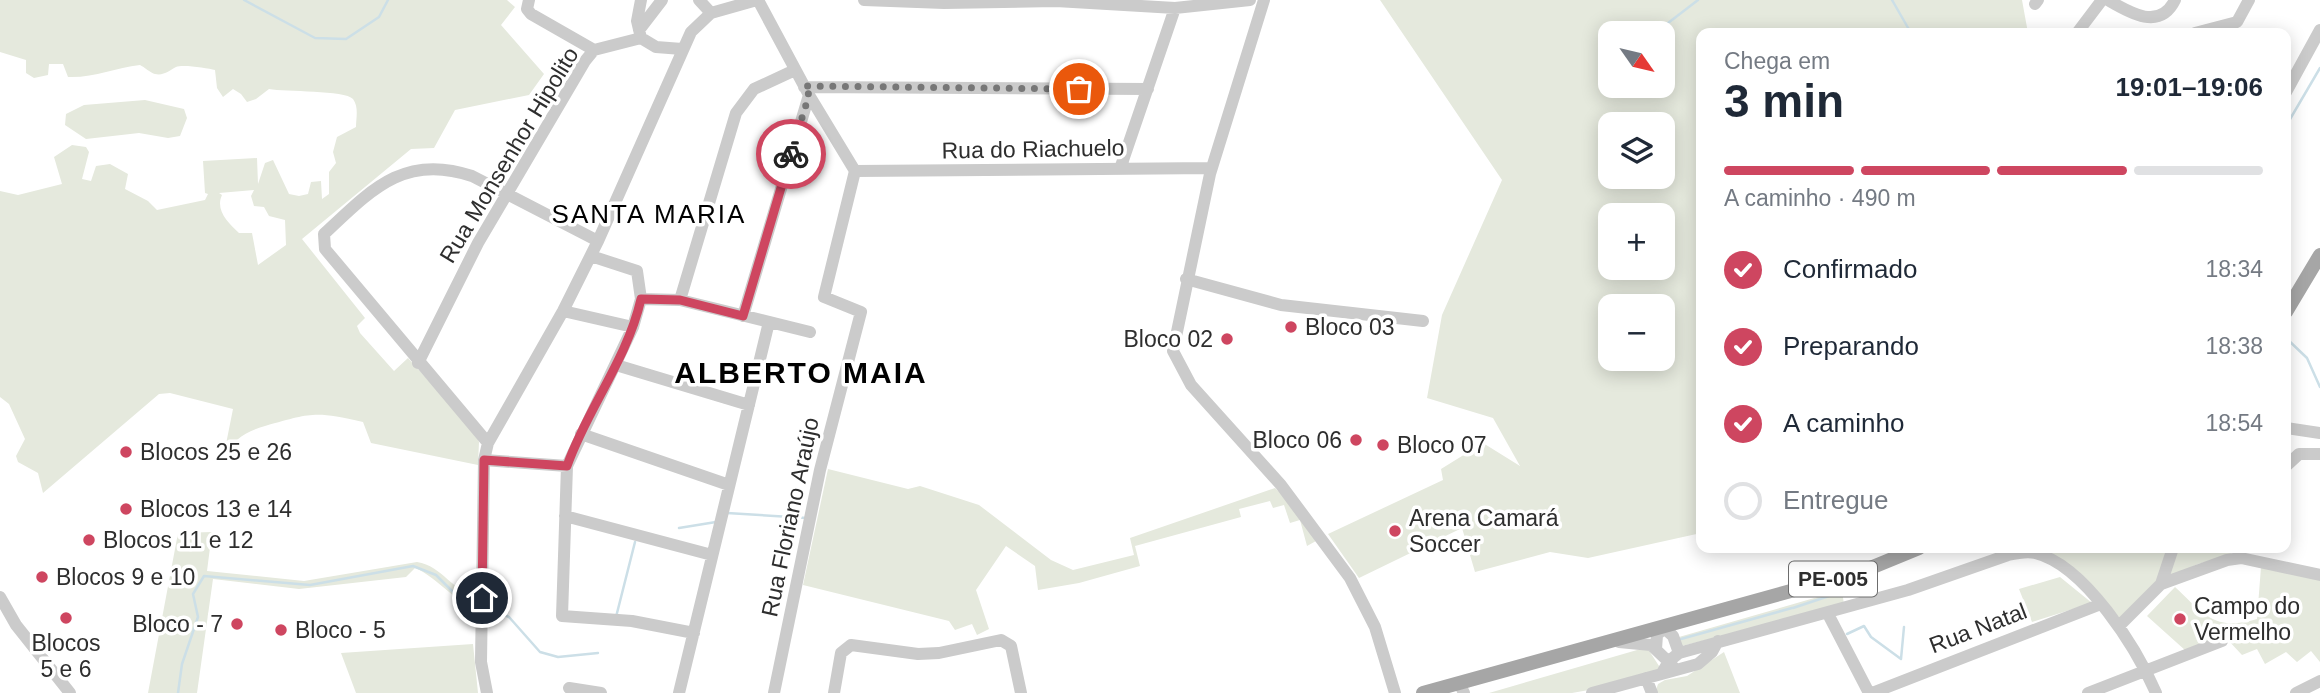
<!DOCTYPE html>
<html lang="pt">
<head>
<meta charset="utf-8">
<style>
  body { margin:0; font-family:Helvetica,sans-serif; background:#f2f2f3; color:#1f2937; height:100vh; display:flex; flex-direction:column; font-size:26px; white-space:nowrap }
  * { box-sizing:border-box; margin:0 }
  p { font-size:23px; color:#747a83 }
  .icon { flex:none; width:38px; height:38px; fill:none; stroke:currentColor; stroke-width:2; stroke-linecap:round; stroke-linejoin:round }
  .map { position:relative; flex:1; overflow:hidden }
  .side { position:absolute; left:1696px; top:28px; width:595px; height:525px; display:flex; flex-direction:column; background:#fff; border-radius:14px; box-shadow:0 4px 18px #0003 }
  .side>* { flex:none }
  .needle { width:46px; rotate:124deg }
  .fabs { position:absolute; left:1598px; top:21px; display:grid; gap:14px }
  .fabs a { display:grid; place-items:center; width:77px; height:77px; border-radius:14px; background:#fff; box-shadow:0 4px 18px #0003; font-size:35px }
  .pin { position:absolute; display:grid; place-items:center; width:60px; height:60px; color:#fff; margin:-30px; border:4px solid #fff; border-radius:50%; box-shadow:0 2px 7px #0007 }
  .courier { position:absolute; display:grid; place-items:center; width:70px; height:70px; margin:-35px; border:5px solid #ce4660; border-radius:50%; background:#fff; color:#222; box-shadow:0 2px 9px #0007 }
  .headline em { font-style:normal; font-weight:800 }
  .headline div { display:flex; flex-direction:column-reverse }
  .headline { display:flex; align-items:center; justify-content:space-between; height:119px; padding:0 28px }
  h1 { font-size:46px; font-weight:800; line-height:52px }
  .bar { display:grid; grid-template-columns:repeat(4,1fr); gap:10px 7px; align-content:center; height:84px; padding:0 28px }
  .bar i { height:9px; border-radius:5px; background:#e0e1e3 }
  .bar .current { background:#ce4660 }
  .bar p { grid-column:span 4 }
  ol { padding:0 28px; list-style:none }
  li { display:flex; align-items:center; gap:21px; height:77px }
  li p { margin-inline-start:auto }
  li .icon { padding:7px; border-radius:50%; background:#ce4660; color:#fff; stroke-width:4 }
  li:last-child { color:#747a83 }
  li i { width:38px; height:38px; border:4px solid #e0e1e3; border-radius:50% }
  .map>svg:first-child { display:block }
</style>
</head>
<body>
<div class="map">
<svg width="2320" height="693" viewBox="0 0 2320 693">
  <rect width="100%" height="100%" fill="#fff"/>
  <!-- green -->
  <path fill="#e5e9dd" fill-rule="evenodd" d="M0,0H507L515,7L501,25L544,74L529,95L455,110L434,148L411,149L302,239L365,318L357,326L360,333L394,371L408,358L475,432L479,442L478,465L371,443L363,422C314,411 312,413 265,426C244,432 234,439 223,459L233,409L170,393L159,394L43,493L38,473L18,462L16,456L25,439L9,404L0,397V191L18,195L62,184L54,157L72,145L86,147L89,152L82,179L91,181L96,166L110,164L128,174L125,189L148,201L157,210L205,200L208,194L205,193L203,161L257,158L258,184L265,163L273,160L289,194L299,196L308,194L311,182L321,181L322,199L329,194V172L336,163L333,152L337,137L356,127C356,118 359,107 353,99C345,90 285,92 269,89L256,99L247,102L241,94L233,89L223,97L217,88L215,70C208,68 182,64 176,67C170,70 164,76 155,74C151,73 144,67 140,65C115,68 94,78 68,77L63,64H49L48,75L34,78L26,73V60L0,52ZM254,190L251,196L254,206L264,207L269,216L285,220L286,245L258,265L252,233H239C228,223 215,210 222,195L219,193Z
    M1380,0H2022L2028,33H1701V533L1588,558L1550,552L1475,572L1462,528L1359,578L1328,534L1443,480L1441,469L1483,443L1520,466L1493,418L1427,398L1442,315L1502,180ZM1610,33H1662V86H1610ZM1610,124H1662V177H1610ZM1610,215H1662V268H1610ZM1610,306H1662V359H1610Z
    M145,100L184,109L187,118L180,136L168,138L139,133L86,139L65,125L66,114L84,105Z
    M828,469L908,489L920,486L979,505L1051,560L1073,570L1134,555L1130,538L1275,488L1286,498L1316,541L1307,546L1300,520L1290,523L1284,505L1273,508L1270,501L1239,509L1241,517L1135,546L1140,566L1079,583L1038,590L1035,566L1006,546L976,590L989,629L977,635L972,624L955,630L949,621L803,585Z
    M212,532L207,571L304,581L417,562C443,566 452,592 478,597L479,609C462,609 436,576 415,568L406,577L299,589L213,579L197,693H148L178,533Z
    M2038,548H2170L2161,579L2120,618Z
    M2175,548H2223L2232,554L2198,564L2165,579Z
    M2261,567L2320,580V662L2311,651L2297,662L2286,652L2265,664L2257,649L2242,655L2227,639L2186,651L2147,616L2175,587C2204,614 2214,632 2257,619Z
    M2060,577L2092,603L2032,622L2019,589Z
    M1842,590L1844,605L1682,646L1679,637Z
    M473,644L478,693H356L341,653Z
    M1644,648L1648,649L1661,669L1611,686L1572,693H1489Z
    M1724,652L1740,693H1655L1658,684L1665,680L1687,676Z"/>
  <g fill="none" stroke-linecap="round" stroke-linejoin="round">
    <!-- stream -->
    <path stroke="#ccdfe7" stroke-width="2.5" d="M244,0L315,38L346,39L379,17L388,0
      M1892,0L1911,33
      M1655,33L1698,0
      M2286,126L2320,68
      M2286,338L2307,358L2320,387
      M727,513L807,518
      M679,528L716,522
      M487,607L509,617L540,652L558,657L598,653
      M1793,608L1829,596
      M616,617L635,542
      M1847,634L1864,626L1871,637L1901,659L1904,627
      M1681,639L1792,608
      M178,693L182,664L198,617L193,594L204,576L310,585L413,566L436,575L457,596L478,604"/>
    <!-- minor -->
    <path stroke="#cbcbcb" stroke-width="12" d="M529,0L527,9L531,14L594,50
      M641,0L637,21L641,38
      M699,0L711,13
      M758,0L809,95L855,171
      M864,0L944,3L1056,1L1175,8L1250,0
      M1264,0L1210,174L1173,351L1191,385L1281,485L1350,578L1375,627L1395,693
      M2108,0C2130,13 2160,31 2175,0
      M2035,4L2038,0
      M639,30L662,0
      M2077,33L2102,0
      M2195,33L2237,22L2249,0
      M804,87L1148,89
      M2286,92L2320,30
      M1120,169L1175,8
      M855,171L1212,168
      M591,256L637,271L641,299L633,327L567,466L562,616L632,621L694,633
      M1186,279L1281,305L1423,321
      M641,299L680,300L810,332
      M680,300L736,113L754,89L795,70
      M563,311L633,327
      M743,316L809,95
      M418,363L478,243L585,61L594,50L641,38L656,47L682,49
      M616,365L749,405
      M2286,428L2320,433
      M581,434L729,485
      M488,443L325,249L324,234C371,190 404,153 472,176L598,241
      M484,460L567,466
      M2286,466L2299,454H2320
      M565,516L712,555
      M2161,584L2173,548
      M0,597L16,625L70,693
      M1828,614L1869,693
      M2119,626L2161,584L2227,560L2241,558L2320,575
      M1619,642L1651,645L1672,665
      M1656,649L1657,635L1664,628L1673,636L1679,653
      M1662,673L1669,661L1679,653L1908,590L2008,555C2017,553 2026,551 2035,553C2085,565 2137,649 2156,693
      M1646,678L1652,693
      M1459,683L1464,693
      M569,688L601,693
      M487,693L481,662L484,460L488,443L563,311L598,241L691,32L711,13L757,0
      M679,693L769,322
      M774,693L820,470L861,312L824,297L855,171
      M834,693L841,653L851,645L918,654L939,653L1001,640L1011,646L1021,693
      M1592,693L1698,664L1712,652L1718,641
      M1872,693L2101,604
      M2088,693L2222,641
      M2296,693L2320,681"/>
    <!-- major -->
    <path stroke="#a6a6a6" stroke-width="14" d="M2286,312L2320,255
      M1423,693L1863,571L1919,548"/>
  </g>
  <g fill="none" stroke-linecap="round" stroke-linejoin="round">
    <!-- done -->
    <path stroke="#777" stroke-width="7" stroke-dasharray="0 12.6" d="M791,154L809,95L804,86L1079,89"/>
    <!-- route -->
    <path stroke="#ce4660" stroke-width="9" d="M482,598L484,460L567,466C587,409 627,360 641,299L680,300L743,316L791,154"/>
  </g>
  <!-- markers -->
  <g fill="#ce4660" stroke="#fff" stroke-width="2.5">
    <circle cx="1291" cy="327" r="7"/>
    <circle cx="1227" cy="339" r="7"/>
    <circle cx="1356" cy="440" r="7"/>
    <circle cx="1383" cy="445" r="7"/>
    <circle cx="126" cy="452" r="7"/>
    <circle cx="126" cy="509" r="7"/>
    <circle cx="1395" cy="531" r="7"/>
    <circle cx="89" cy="540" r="7"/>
    <circle cx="42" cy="577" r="7"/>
    <circle cx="66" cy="618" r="7"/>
    <circle cx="2180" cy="619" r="7"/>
    <circle cx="237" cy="624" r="7"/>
    <circle cx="281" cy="630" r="7"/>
  </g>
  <g text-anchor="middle" stroke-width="7" stroke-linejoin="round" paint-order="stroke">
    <!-- shield labels -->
    <rect fill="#fff" stroke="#6d6d6d" stroke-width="2" x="1789" y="561.5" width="88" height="35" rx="5"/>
    <g font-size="21" font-weight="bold" fill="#2e2e2e">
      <text x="1833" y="586">PE-005</text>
    </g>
    <!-- street labels -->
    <g font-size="23" fill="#2e2e2e" stroke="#fff">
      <text transform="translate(1033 149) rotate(-1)" y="8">Rua do Riachuelo</text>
      <text transform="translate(509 155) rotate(-59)" y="8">Rua Monsenhor Hipolito</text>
      <text transform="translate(790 517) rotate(-78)" y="8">Rua Floriano Araújo</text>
      <text transform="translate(1978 628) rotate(-21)" y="8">Rua Natal</text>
    </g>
    <!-- poi labels -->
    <g font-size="23" fill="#2e2e2e" stroke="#fff" text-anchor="start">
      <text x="1305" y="335">Bloco 03</text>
      <text x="1213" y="347" text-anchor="end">Bloco 02</text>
      <text x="1342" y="448" text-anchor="end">Bloco 06</text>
      <text x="1397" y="453">Bloco 07</text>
      <text x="140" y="460">Blocos 25 e 26</text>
      <text x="140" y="517">Blocos 13 e 14</text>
      <text x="1409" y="526">Arena Camará<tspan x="1409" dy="26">Soccer</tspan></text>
      <text x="103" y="548">Blocos 11 e 12</text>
      <text x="56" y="585">Blocos 9 e 10</text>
      <text x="2194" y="614">Campo do<tspan x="2194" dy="26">Vermelho</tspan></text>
      <text x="223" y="632" text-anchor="end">Bloco - 7</text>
      <text x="295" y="638">Bloco - 5</text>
      <text x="66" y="651" text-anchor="middle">Blocos<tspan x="66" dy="26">5 e 6</tspan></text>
    </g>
    <!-- quarter labels -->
    <g font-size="26" letter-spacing="2" fill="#000" stroke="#fff">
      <text x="649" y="223">SANTA MARIA</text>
    </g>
    <!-- district labels -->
    <g font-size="30" font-weight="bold" letter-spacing="2" fill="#000" stroke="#fff">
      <text x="801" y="383">ALBERTO MAIA</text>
    </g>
  </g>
</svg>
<div class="fabs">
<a><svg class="needle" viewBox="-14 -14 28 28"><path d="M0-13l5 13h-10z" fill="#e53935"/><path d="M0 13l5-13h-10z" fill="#747a83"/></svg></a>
<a><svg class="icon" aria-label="layers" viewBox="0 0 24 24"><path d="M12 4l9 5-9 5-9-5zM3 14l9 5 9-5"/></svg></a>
<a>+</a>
<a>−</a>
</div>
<div class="pin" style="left:1079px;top:89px;background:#ea580c"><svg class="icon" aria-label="bag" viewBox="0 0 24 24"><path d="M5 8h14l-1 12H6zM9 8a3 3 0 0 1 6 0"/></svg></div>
<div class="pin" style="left:482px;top:598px;background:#1f2937"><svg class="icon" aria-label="home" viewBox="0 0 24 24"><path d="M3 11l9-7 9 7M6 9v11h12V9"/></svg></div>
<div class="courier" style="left:791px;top:154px"><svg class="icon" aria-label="bike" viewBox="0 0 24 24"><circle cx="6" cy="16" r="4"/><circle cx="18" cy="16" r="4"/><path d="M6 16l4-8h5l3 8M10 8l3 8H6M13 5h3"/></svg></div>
<section class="side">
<div class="headline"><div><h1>3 min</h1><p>Chega em</p></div><em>19:01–19:06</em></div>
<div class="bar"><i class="current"></i><i class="current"></i><i class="current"></i><i></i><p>A caminho · 490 m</p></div>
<ol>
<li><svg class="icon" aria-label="check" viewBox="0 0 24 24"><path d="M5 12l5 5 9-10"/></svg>Confirmado<p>18:34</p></li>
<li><svg class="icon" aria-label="check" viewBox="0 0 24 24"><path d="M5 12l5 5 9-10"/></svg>Preparando<p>18:38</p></li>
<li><svg class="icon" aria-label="check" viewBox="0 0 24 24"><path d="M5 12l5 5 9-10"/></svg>A caminho<p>18:54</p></li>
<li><i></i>Entregue</li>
</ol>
</section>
</div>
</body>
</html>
